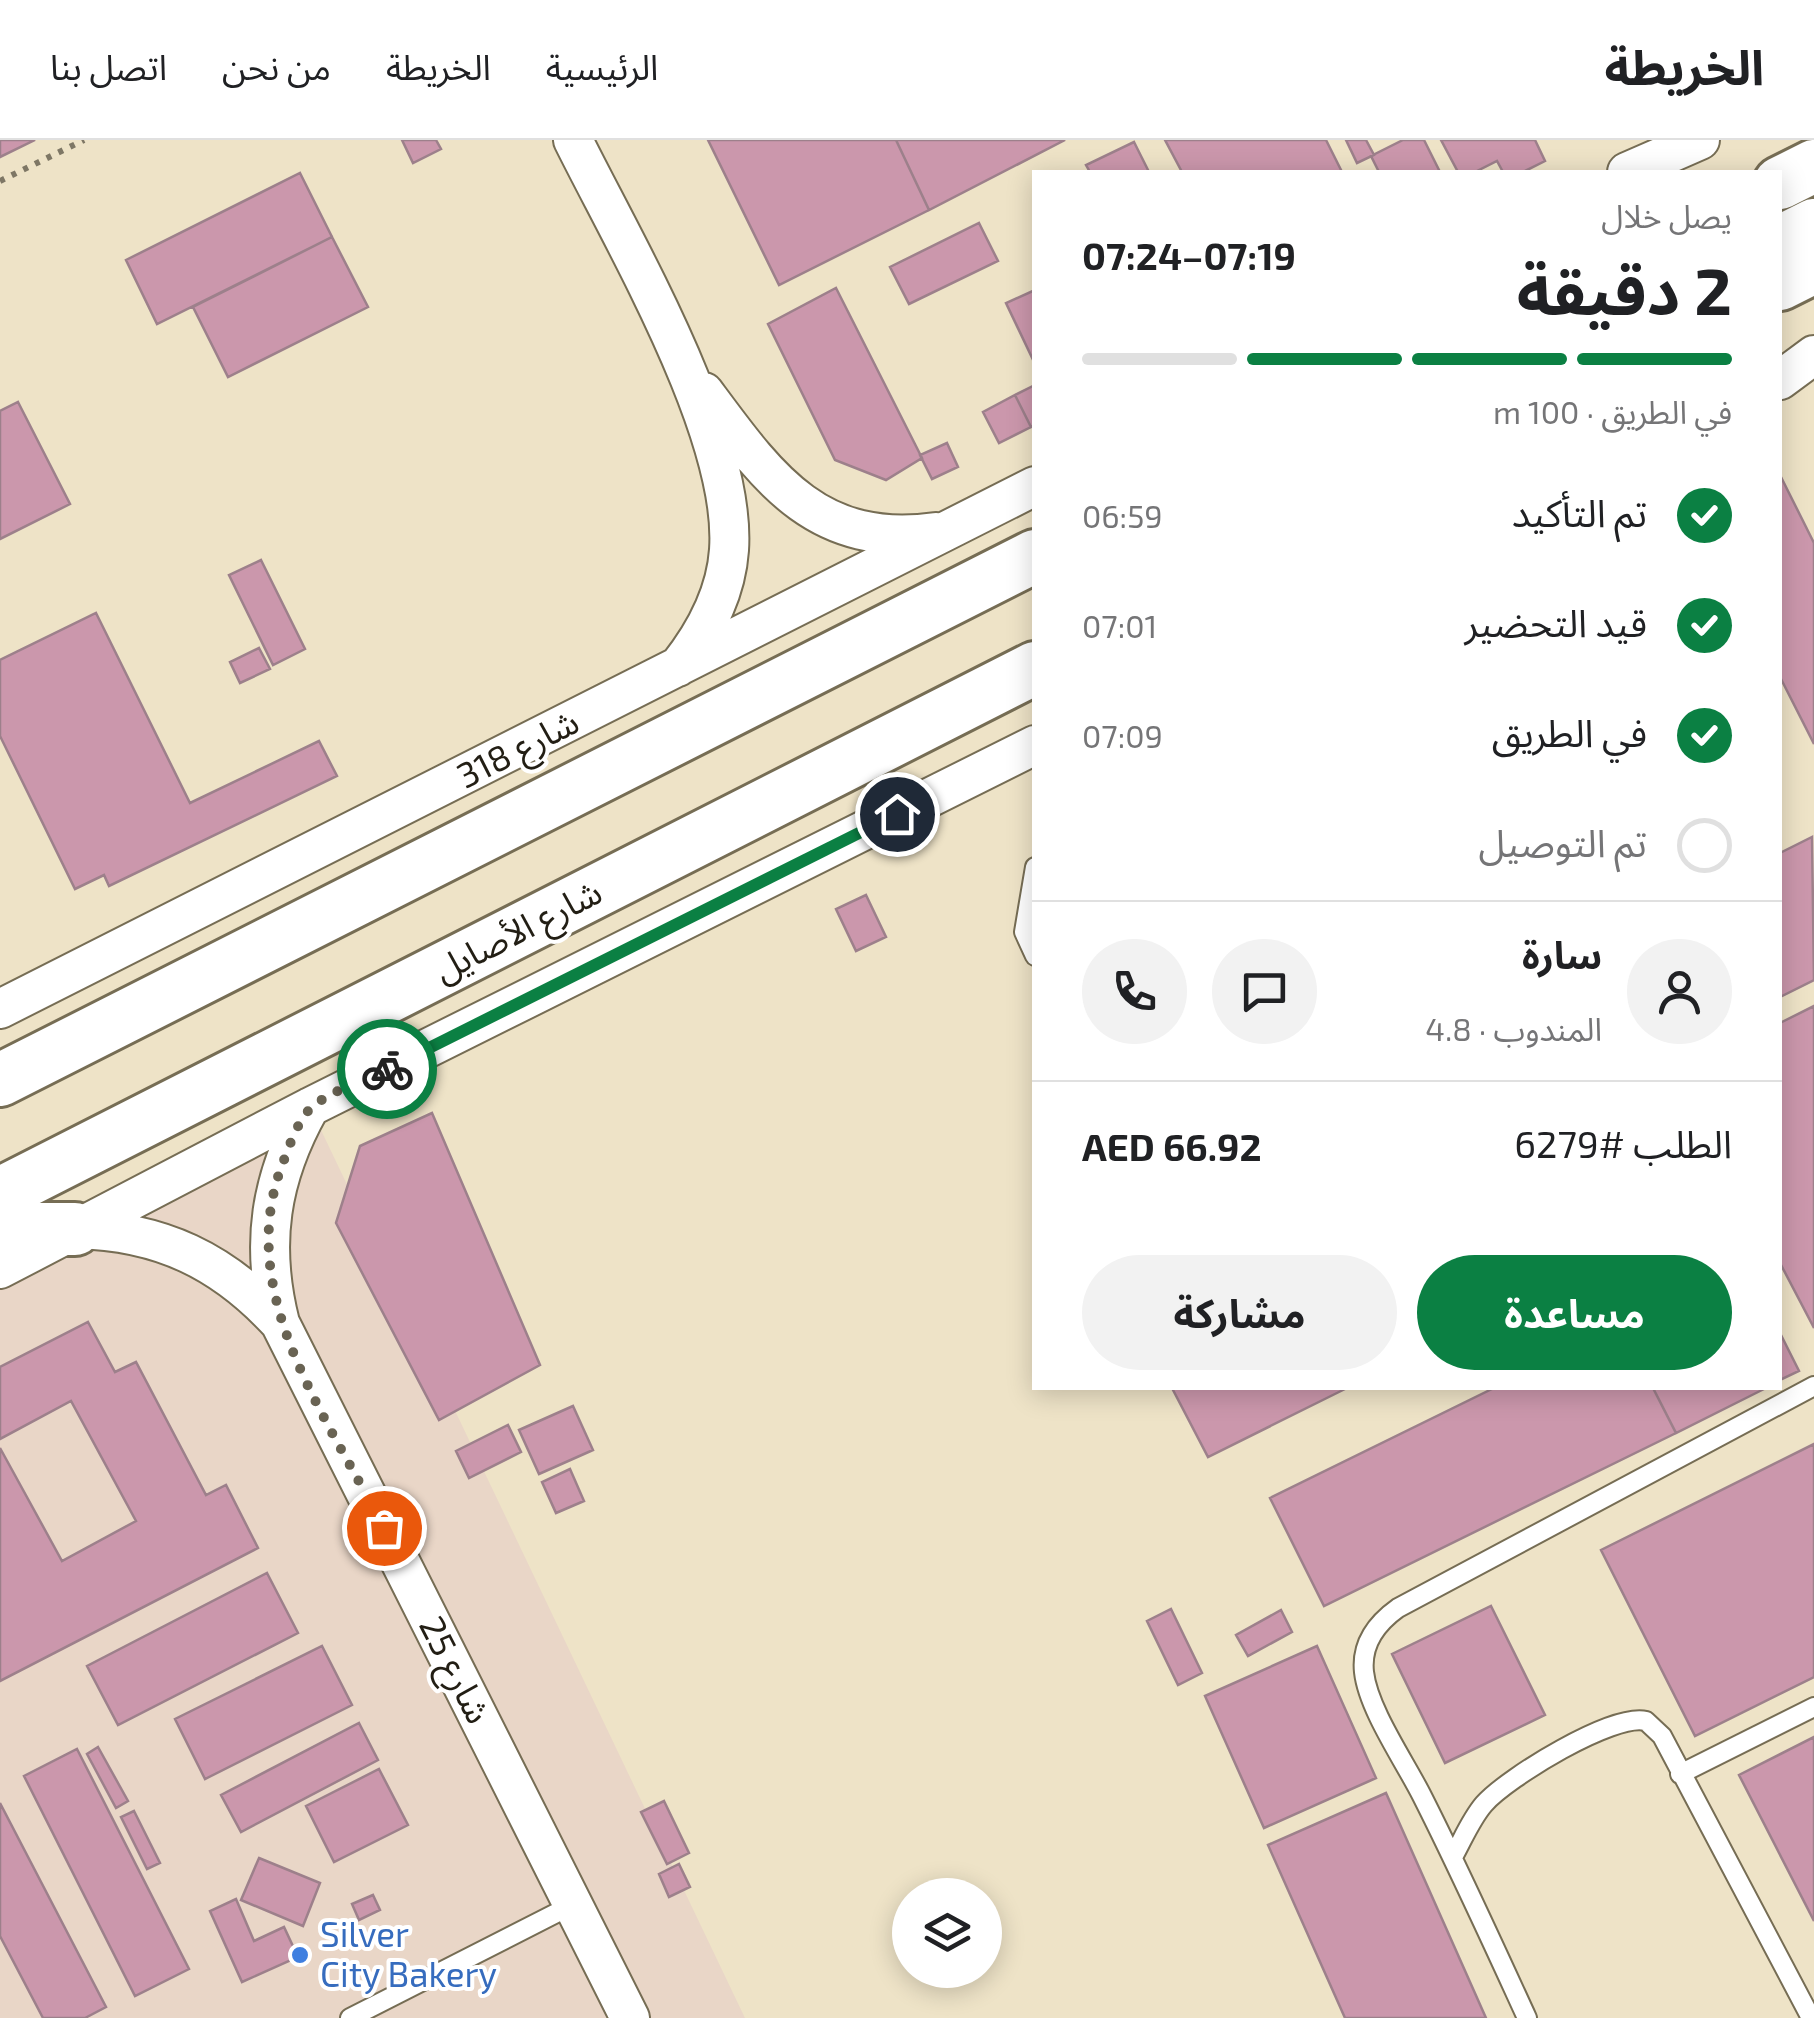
<!DOCTYPE html>
<html lang="ar">
<head>
<meta charset="utf-8">
<style>
  body { margin:0; font-family:"Exo 2","Noto Sans Arabic",sans-serif; background:#f2f2f2; color:#202124; direction:rtl; height:100vh; display:flex; flex-direction:column; font-size:38px; white-space:nowrap }
  * { box-sizing:border-box; margin:0 }
  p { font-size:32px; color:#757577 }
  .icon { flex:none; width:55px; height:55px; fill:none; stroke:currentColor; stroke-width:2; stroke-linecap:round; stroke-linejoin:round }
  .map { position:relative; flex:1; overflow:hidden; direction:ltr }
  .details { position:absolute; left:1032px; top:30px; width:750px; height:1220px; display:flex; flex-direction:column; background:#fff; border-radius:0px; box-shadow:0 5px 25px #0003; direction:rtl }
  .details>* { flex:none }
  .buttons { position:absolute; left:892px; top:1738px; display:grid; gap:20px }
  .buttons a { display:grid; place-items:center; width:110px; height:110px; border-radius:50%; background:#fff; box-shadow:0 5px 25px #0003; font-size:50px }
  .pin { position:absolute; display:grid; place-items:center; width:85px; height:85px; color:#fff; margin:-42px; border:5px solid #fff; border-radius:50%; box-shadow:0 2px 10px #0007 }
  .courier { position:absolute; display:grid; place-items:center; width:100px; height:100px; margin:-50px; border:8px solid #0b8043; border-radius:50%; background:#fff; color:#222; box-shadow:0 2px 12px #0007 }
  .summary em { font-style:normal; font-weight:700 }
  .summary div { display:flex; flex-direction:column-reverse }
  .summary { display:flex; align-items:center; justify-content:space-between; height:170px; padding:0 50px }
  h1 { font-size:65px; font-weight:700; line-height:75px }
  .bar { display:grid; grid-template-columns:repeat(4,1fr); gap:15px 10px; align-content:center; height:120px; padding:0 50px }
  .bar i { height:12px; border-radius:8px; background:#e0e0e0 }
  .bar .selected { background:#0b8043 }
  .bar p { grid-column:span 4 }
  .line { display:flex; align-items:center; gap:25px; padding:0 50px; border-top:2px solid #e0e0e0 }
  .line div { flex:1 }
  .round { display:grid; place-items:center; flex:none; width:105px; height:105px; border-radius:52px; background:#f2f2f2 }
  ol { padding:0 50px; list-style:none }
  li { display:flex; align-items:center; gap:30px; height:110px }
  li p { margin-inline-start:auto }
  li .icon { padding:10px; border-radius:50%; background:#0b8043; color:#fff; stroke-width:4 }
  li:last-child { color:#757577 }
  li i { width:55px; height:55px; border:5px solid #e0e0e0; border-radius:50% }
  .button { display:flex; gap:20px; margin-top:auto; padding:20px 50px }
  .button a { flex:1; height:115px; border-radius:60px; background:#0b8043; color:#fff; font-size:40px; font-weight:700; line-height:115px; text-align:center }
  .button a+a { background:#f2f2f2; color:#202124 }
  header { display:flex; align-items:center; gap:60px; box-sizing:border-box; height:140px; padding:0 50px; background:#fff; border-bottom:2px solid #e0e0e0 }
  header strong { font-size:48px }
  nav { display:flex; gap:55px; margin-inline-start:auto; font-size:35px }
  .map>svg:first-child { display:block }
</style>
</head>
<body>
<header>
<strong>الخريطة</strong>
<nav><a>الرئيسية</a><a>الخريطة</a><a>من نحن</a><a>اتصل بنا</a></nav>
</header>
<div class="map">
<svg width="1814" height="1878" viewBox="0 0 1814 1878">
  <rect width="100%" height="100%" fill="#eee3c7"/>
  <!-- commercial -->
  <path fill="#e9d6c7" d="M310,967L745,1878H0V1126Z"/>
  <!-- building -->
  <path fill="#cb97ac" stroke="#9d808b" stroke-width="2.5" d="M0,0H35L0,17Z
    M402,0H436L441,9L413,23Z
    M708,0H896L929,70L779,145Z
    M896,0H1065L929,70Z
    M1165,0H1326L1342,32H1182Z
    M1346,0H1366L1374,15L1357,23Z
    M1403,0H1424L1440,32H1379L1371,16Z
    M1441,0H1535L1545,21L1523,32H1503L1497,21L1475,32H1458Z
    M1134,2L1149,32H1090L1086,25Z
    M300,33L332,97L157,184L126,120Z
    M979,83L998,121L909,164L890,127Z
    M332,97L368,167L228,237L193,167Z
    M836,148L922,318L886,340L835,320L768,184Z
    M1035,150V224L1006,163Z
    M1035,245V285L1031,287L1015,255Z
    M1015,255L1031,287L999,303L983,272Z
    M18,262L70,364L0,399V271Z
    M947,303L958,327L932,339L920,315Z
    M1780,335L1814,403V604L1780,537Z
    M261,420L305,509L273,525L229,435Z
    M96,473L190,663L319,601L337,636L109,746L104,735L75,749L0,596V520Z
    M259,508L270,529L240,543L230,522Z
    M1812,697L1814,840L1780,857V713Z
    M866,755L886,797L856,811L836,769Z
    M1814,866V1188L1780,1123V883Z
    M432,973L540,1225L439,1280L336,1083L360,1006Z
    M88,1182L115,1232L136,1222L206,1355L226,1345L258,1408L0,1541V1308L62,1421L136,1381L71,1261L0,1299V1227Z
    M1780,1193L1799,1231L1780,1240Z
    M1172,1248H1347L1208,1317Z
    M1494,1248H1653L1676,1293L1324,1466L1270,1358Z
    M1653,1248H1766L1676,1293Z
    M573,1266L593,1310L539,1334L519,1290Z
    M508,1285L521,1312L469,1338L456,1311Z
    M1814,1304V1537L1695,1596L1601,1410Z
    M570,1329L584,1361L556,1373L542,1342Z
    M267,1433L298,1493L118,1585L87,1526Z
    M1491,1466L1545,1575L1445,1623L1392,1514Z
    M1171,1469L1202,1533L1178,1545L1147,1481Z
    M1281,1470L1292,1492L1248,1516L1236,1495Z
    M322,1506L352,1565L205,1639L175,1579Z
    M1317,1506L1376,1638L1264,1688L1205,1556Z
    M359,1583L378,1620L241,1692L221,1655Z
    M1814,1597V1781L1739,1635Z
    M98,1607L128,1661L116,1668L87,1614Z
    M77,1609L189,1829L135,1856L24,1636Z
    M379,1629L408,1685L334,1722L306,1666Z
    M1386,1653L1486,1878H1345L1268,1705Z
    M664,1661L689,1713L667,1724L641,1672Z
    M0,1663L106,1867L85,1878H43L0,1796Z
    M134,1671L160,1723L147,1729L121,1677Z
    M259,1718L320,1743L303,1786L241,1760Z
    M679,1724L690,1747L669,1757L659,1734Z
    M373,1755L380,1770L359,1780L352,1764Z
    M236,1759L254,1801L284,1787L298,1817L242,1842L210,1771Z"/>
  <g fill="none" stroke-linecap="round" stroke-linejoin="round">
    <defs>
      <path id="service" d="M1035,727L1024,792L1035,816
        M1680,1634L1814,1567
        M1453,1717C1463,1699 1471,1679 1484,1664C1508,1637 1613,1573 1646,1581L1662,1596L1811,1878
        M350,1878L574,1764
        M1527,1878C1493,1804 1459,1729 1422,1656C1405,1622 1368,1569 1364,1532C1361,1504 1377,1483 1398,1468L1814,1246"/>
      <path id="minor" d="M573,0C625,105 737,294 729,410C726,454 705,493 678,527
        M1627,32L1700,0
        M1780,240L1814,215
        M704,252C767,337 816,409 936,392
        M0,869L1035,346
        M310,967C270,1038 260,1104 280,1183L630,1878
        M76,1089C161,1091 223,1121 280,1183
        M0,1129L310,967L1035,605"/>
      <path id="secondary" d="M1780,43L1814,26
        M1780,102L1814,85
        M1780,144L1814,127
        M0,940L1035,416
        M0,1054L1035,528
        M0,1089H75"/>
    </defs>
    <!-- service casing -->
    <use href="#service" stroke="#766d54" stroke-width="22"/>
    <!-- minor casing -->
    <use href="#minor" stroke="#766d54" stroke-width="42"/>
    <!-- secondary casing -->
    <use href="#secondary" stroke="#766d54" stroke-width="58"/>
    <!-- path -->
    <path stroke="#7e7765" stroke-width="6" stroke-dasharray="5 8" stroke-linecap="butt" d="M0,41L84,0"/>
    <!-- service -->
    <use href="#service" stroke="#fff" stroke-width="18"/>
    <!-- minor -->
    <use href="#minor" stroke="#fff" stroke-width="38"/>
    <!-- secondary -->
    <use href="#secondary" stroke="#fff" stroke-width="52"/>
  </g>
  <g fill="none" stroke-linecap="round" stroke-linejoin="round">
    <!-- done -->
    <path stroke="#696353" stroke-width="10" stroke-dasharray="0 18" d="M384,1388C327,1276 231,1151 284,1020C290,1004 299,978 312,967C332,950 364,941 387,929"/>
    <!-- route -->
    <path stroke="#0b8043" stroke-width="12" d="M387,929L897,674"/>
  </g>
  <!-- markers -->
  <circle fill="#3f7fe0" stroke="#fff" stroke-width="4" cx="300" cy="1815" r="10"/>
  <g text-anchor="middle" stroke-width="8" stroke-linejoin="round" paint-order="stroke">
    <!-- street labels -->
    <g font-size="35" fill="#221e14" stroke="#fff">
      <text transform="translate(518 609) rotate(-27)" y="12">شارع 318</text>
      <text transform="translate(518 791) rotate(-27)" y="12">شارع الأصايل</text>
      <text transform="translate(455 1530) rotate(63)" y="12">شارع 25</text>
    </g>
    <!-- shop labels -->
    <g font-size="35" fill="#366cbe" stroke="#fff" text-anchor="start">
      <text x="320" y="1807">Silver<tspan x="320" dy="40">City Bakery</tspan></text>
    </g>
  </g>
</svg>
<div class="buttons">
<a><svg class="icon" aria-label="layers" viewBox="0 0 24 24"><path d="M12 4l9 5-9 5-9-5zM3 14l9 5 9-5"/></svg></a>
</div>
<div class="pin" style="left:384px;top:1388px;background:#ea580c"><svg class="icon" aria-label="bag" viewBox="0 0 24 24"><path d="M5 8h14l-1 12H6zM9 8a3 3 0 0 1 6 0"/></svg></div>
<div class="pin" style="left:897px;top:674px;background:#1f2937"><svg class="icon" aria-label="home" viewBox="0 0 24 24"><path d="M3 11l9-7 9 7M6 9v11h12V9"/></svg></div>
<div class="courier" style="left:387px;top:929px"><svg class="icon" aria-label="bike" viewBox="0 0 24 24"><circle cx="6" cy="16" r="4"/><circle cx="18" cy="16" r="4"/><path d="M6 16l4-8h5l3 8M10 8l3 8H6M13 5h3"/></svg></div>
<section class="details">
<div class="summary"><div><h1>2 دقيقة</h1><p>يصل خلال</p></div><em>07:19–07:24</em></div>
<div class="bar"><i class="selected"></i><i class="selected"></i><i class="selected"></i><i></i><p>في الطريق · 100 m</p></div>
<ol>
<li><svg class="icon" aria-label="check" viewBox="0 0 24 24"><path d="M5 12l5 5 9-10"/></svg>تم التأكيد<p>06:59</p></li>
<li><svg class="icon" aria-label="check" viewBox="0 0 24 24"><path d="M5 12l5 5 9-10"/></svg>قيد التحضير<p>07:01</p></li>
<li><svg class="icon" aria-label="check" viewBox="0 0 24 24"><path d="M5 12l5 5 9-10"/></svg>في الطريق<p>07:09</p></li>
<li><i></i>تم التوصيل</li>
</ol>
<div class="line" style="height:180px"><a class="round"><svg class="icon" aria-label="person" viewBox="0 0 24 24"><circle cx="12" cy="8" r="4"/><path d="M4 21q1-7 8-7t8 7"/></svg></a><div><b>سارة</b><p>المندوب · 4.8</p></div><a class="round"><svg class="icon" aria-label="chat" viewBox="0 0 24 24"><path d="M4 5h16v11H9l-5 4z"/></svg></a><a class="round"><svg class="icon" aria-label="phone" viewBox="0 0 24 24"><path d="M5 4h4l2 5-3 2q2 4 5 5l2-3 5 2v4C11 20 4 13 5 4z"/></svg></a></div>
<div class="line" style="height:130px"><div>الطلب #6279</div><b>AED 66.92</b></div>
<div class="button"><a>مساعدة</a><a>مشاركة</a></div>
</section>
</div>
</body>
</html>
